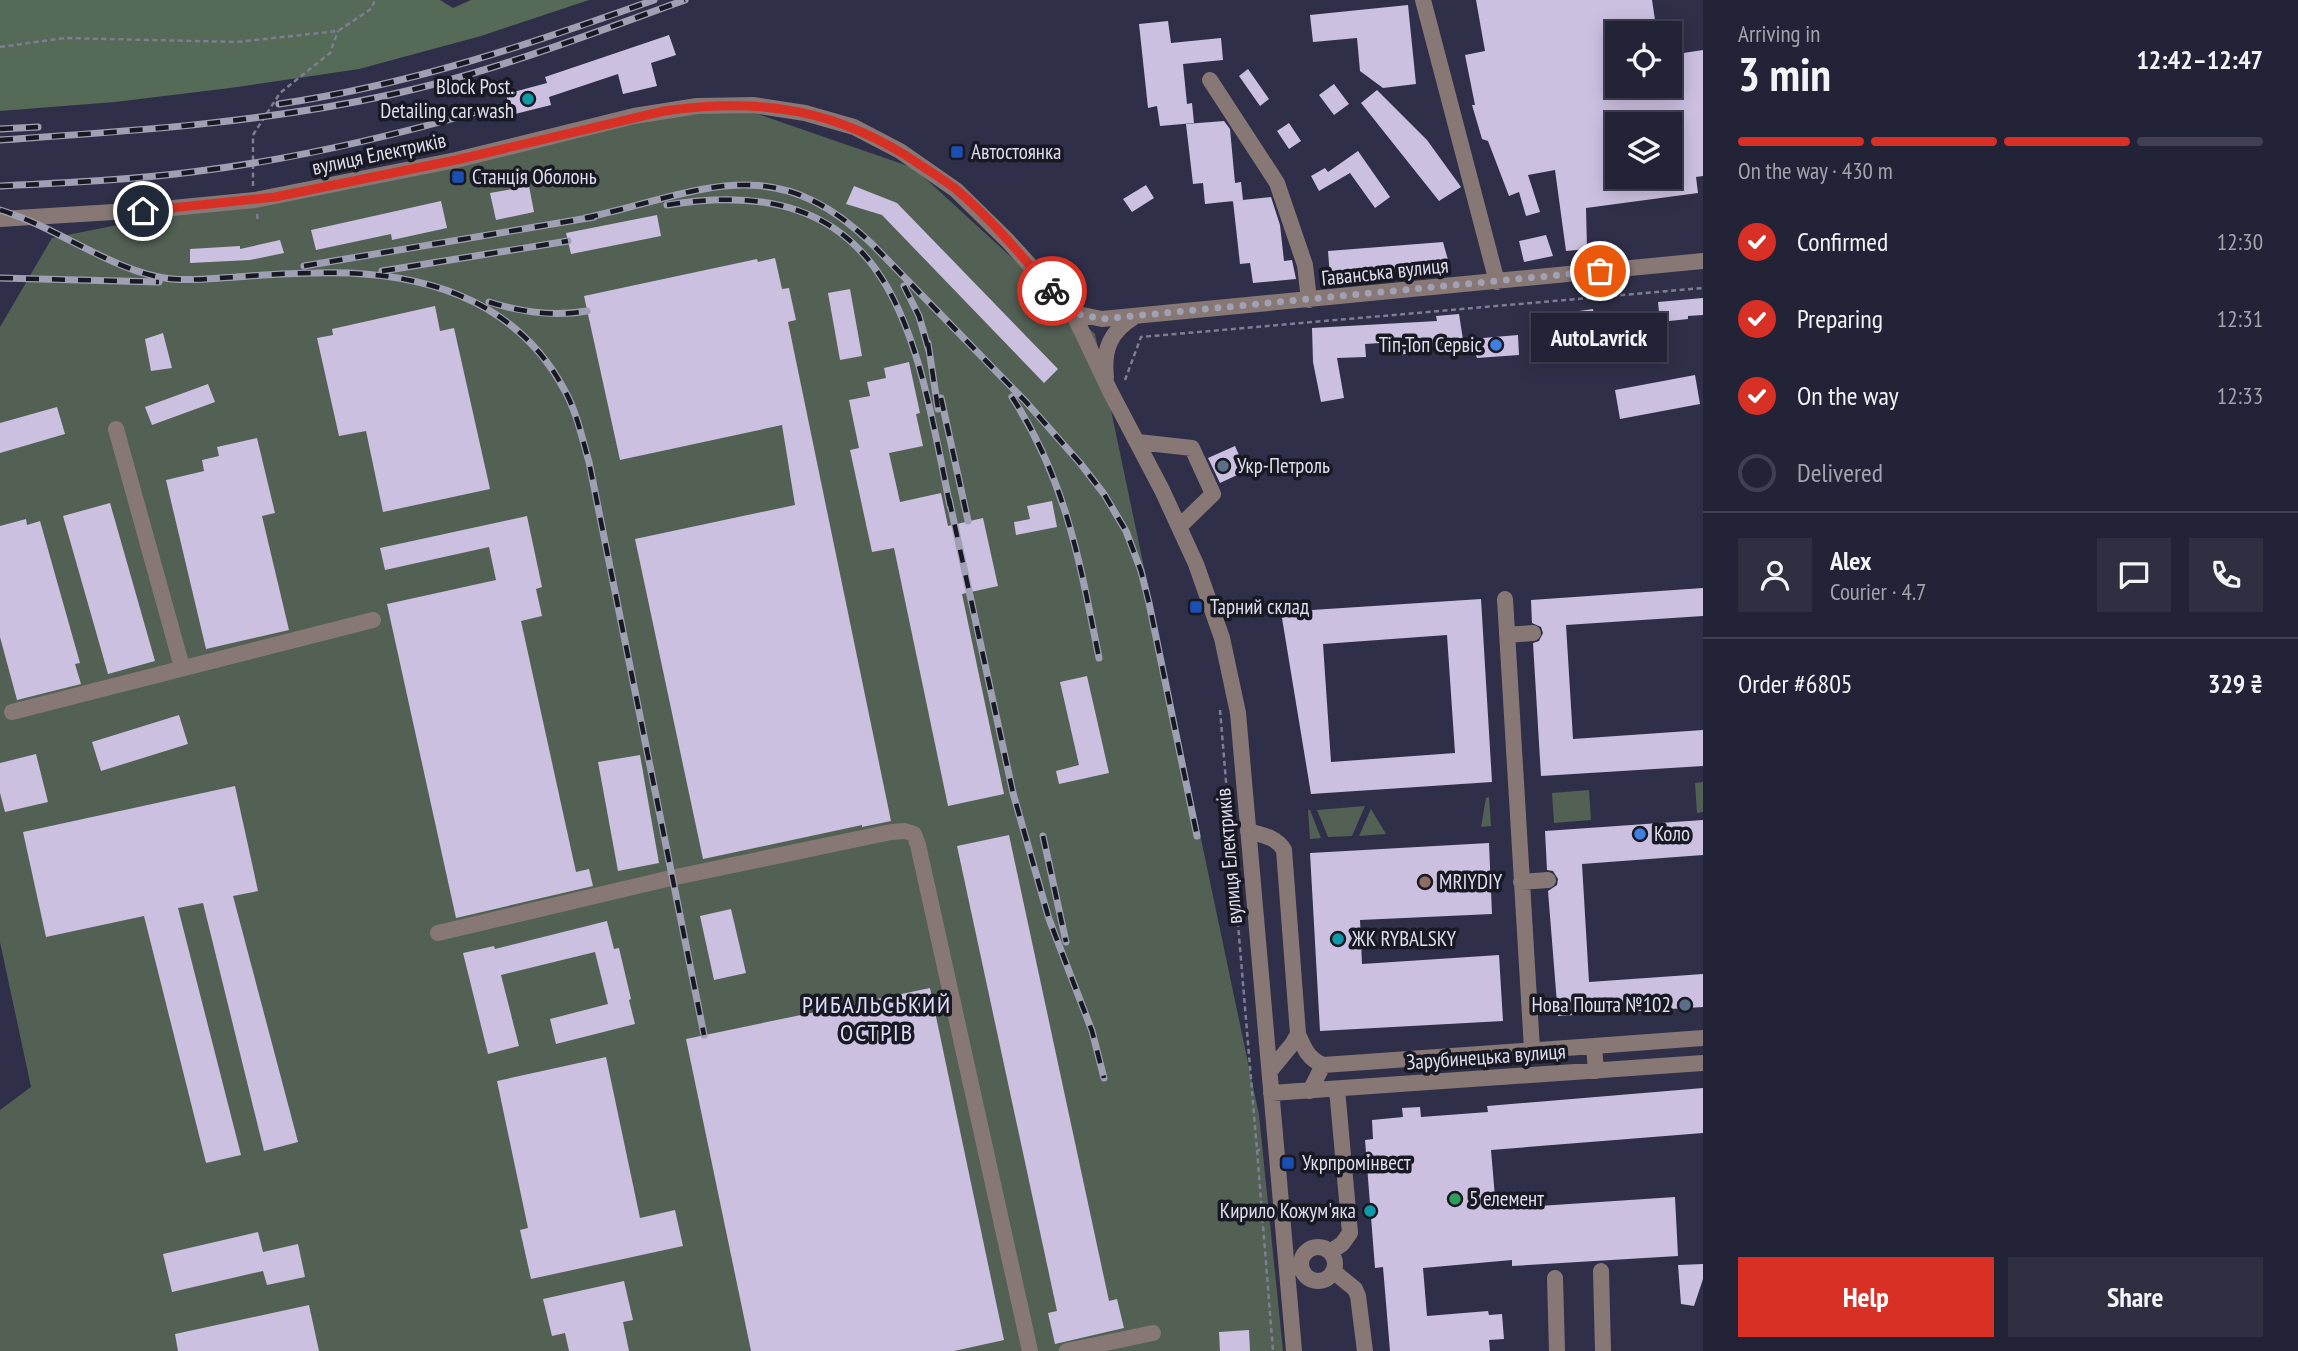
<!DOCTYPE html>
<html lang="en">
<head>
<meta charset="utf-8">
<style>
  body { margin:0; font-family:"PT Sans Narrow",sans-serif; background:#2f2f42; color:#f1f3f6; height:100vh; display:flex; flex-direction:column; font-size:26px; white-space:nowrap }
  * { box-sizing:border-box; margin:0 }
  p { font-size:23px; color:#a3a4ad }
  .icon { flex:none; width:38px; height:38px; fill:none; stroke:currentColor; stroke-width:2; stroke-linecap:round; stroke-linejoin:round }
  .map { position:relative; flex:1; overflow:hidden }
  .drawer { display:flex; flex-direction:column; background:#232337; width:595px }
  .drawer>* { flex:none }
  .buttons { position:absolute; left:1605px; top:21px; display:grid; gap:14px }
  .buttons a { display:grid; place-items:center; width:77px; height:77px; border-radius:0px; background:#232337; box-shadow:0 4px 18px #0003,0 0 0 2px #404052; font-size:35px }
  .pin { position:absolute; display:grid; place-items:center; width:60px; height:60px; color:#fff; margin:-30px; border:4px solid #fff; border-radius:50%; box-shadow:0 2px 7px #0007 }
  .courier { position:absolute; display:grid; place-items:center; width:70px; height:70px; margin:-35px; border:5px solid #d93025; border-radius:50%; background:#fff; color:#222; box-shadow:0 2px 9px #0007 }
  .bubble { position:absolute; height:49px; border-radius:0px; background:#232337; box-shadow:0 4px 18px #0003,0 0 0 2px #404052; font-size:23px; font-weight:800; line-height:49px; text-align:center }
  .head em { font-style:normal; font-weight:800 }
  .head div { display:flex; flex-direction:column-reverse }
  .head { display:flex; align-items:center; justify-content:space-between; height:119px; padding:0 35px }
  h1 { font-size:46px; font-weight:800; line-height:52px }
  .bar { display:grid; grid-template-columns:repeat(4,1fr); gap:10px 7px; align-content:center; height:84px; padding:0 35px }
  .bar i { height:9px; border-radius:5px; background:#404052 }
  .bar .on { background:#d93025 }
  .bar p { grid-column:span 4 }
  .line { display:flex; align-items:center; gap:18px; padding:0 35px; border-top:2px solid #404052 }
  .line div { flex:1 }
  .round { display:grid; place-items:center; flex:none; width:74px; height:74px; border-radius:0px; background:#2f2f42 }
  ol { padding:0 35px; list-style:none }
  li { display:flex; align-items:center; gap:21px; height:77px }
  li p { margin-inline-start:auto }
  li .icon { padding:7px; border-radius:50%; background:#d93025; color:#fff; stroke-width:4 }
  li:last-child { color:#a3a4ad }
  li i { width:38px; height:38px; border:4px solid #404052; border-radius:50% }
  .cta { display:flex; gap:14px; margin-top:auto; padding:14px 35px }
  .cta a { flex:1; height:80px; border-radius:0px; background:#d93025; color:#fff; font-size:28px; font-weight:800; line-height:80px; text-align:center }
  .cta a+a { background:#2f2f42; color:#f1f3f6 }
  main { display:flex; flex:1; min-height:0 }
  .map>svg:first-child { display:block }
</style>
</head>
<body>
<main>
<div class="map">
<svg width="1703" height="1351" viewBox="0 0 1703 1351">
  <rect width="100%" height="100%" fill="#2f2f49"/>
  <!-- green -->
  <path fill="#536054" d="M729,104L914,168L1095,334L1259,1115L1283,1351H0V1110L31,1087L0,942V327L52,238Z
    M1703,782V812L1697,813L1695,783Z
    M1589,790L1591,820L1554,823L1552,793Z
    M1489,797L1491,826L1481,827L1486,798Z
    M1365,806L1352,836L1328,837L1317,810Z
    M1371,809L1386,834L1359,836Z
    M1308,810H1310L1321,838L1310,839Z"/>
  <!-- forest -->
  <path fill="#556b57" d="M0,0H440L453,8L471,0H589L481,36L359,69L230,88L115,102L0,111Z"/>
  <!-- building -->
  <path fill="#cbc0e0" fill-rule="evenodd" d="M1476,0H1652L1657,33H1617V86H1670V55L1703,50V176L1696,177L1698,193L1586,208L1587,249L1566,251L1555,170L1528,175L1540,212L1526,216L1519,192L1509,196L1488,141L1482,139L1472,105H1475L1465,55L1485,51ZM1617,124H1670V177H1617Z
    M1408,5L1416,84L1383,88L1360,71L1357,38L1313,42L1310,15Z
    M1168,21L1171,43L1221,38L1223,60L1183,64L1187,104L1192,103L1194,123L1160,126L1157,106L1148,108L1139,24Z
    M669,35L676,55L651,63L657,86L623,94L618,74L549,97L551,105L511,115L506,94L547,83L545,77Z
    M1248,69L1269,99L1260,106L1239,76Z
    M1334,84L1349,104L1334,115L1319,95Z
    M1377,90L1427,140L1461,187L1439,201L1361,103Z
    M1224,121L1230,129L1235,183L1241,182L1243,200L1205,204L1203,183L1193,184L1186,124Z
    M1289,123L1301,141L1289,149L1277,131Z
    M1358,151L1390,197L1375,208L1350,173L1319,191L1311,176L1325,168L1328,172Z
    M1146,185L1154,198L1132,212L1123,199Z
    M529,186L534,212L496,220L490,193Z
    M854,186L897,203L1058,369L1044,383L882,215L846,204Z
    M1271,197L1280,225L1284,261L1292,260L1296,279L1253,283L1250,263L1240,264L1233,201Z
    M441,201L447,228L392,240L391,234L316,250L311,230Z
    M657,215L661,236L571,254L566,233Z
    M1546,235L1553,256L1524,262L1519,241Z
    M280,240L284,253L250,260L190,263V249L240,246V249Z
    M1443,242L1450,267L1330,277L1328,251Z
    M775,258L782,289L789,288L796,320L788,322L891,821L862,827V825L703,859L635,539L795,505L782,425L620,460L584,296L757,259L758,262Z
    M850,289L862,356L840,360L828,293Z
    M1703,298V315L1688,316V319L1660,322L1658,302Z
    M435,306L440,331L454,328L490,489L383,512L366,431L339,436L317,338L333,335L332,329Z
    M1593,309L1597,332L1609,330L1611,346L1571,352L1565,313Z
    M1459,314L1464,346L1444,350L1443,346L1415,348V353L1396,355V342L1365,344L1366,357L1337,358L1344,398L1321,402L1313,362L1312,328L1437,321L1436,316Z
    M163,333L172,368L151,371L145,339Z
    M1518,335L1519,355L1477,358L1471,339Z
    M909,362L920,413L916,414L923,446L889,453L900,502L941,493L948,526L983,518L998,586L962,594L1004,794L948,806L894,548L872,552L850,450L859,448L849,400L870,396L867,382L886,378L884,368Z
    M1695,375L1700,404L1620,419L1615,390Z
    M208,384L215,402L152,425L145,407Z
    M57,407L65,434L0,453V423Z
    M257,438L275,513L262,516L289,630L206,649L166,480L204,471L202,460L219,456L217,447Z
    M1235,446L1246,471L1220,483L1208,458Z
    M1052,501L1057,527L1016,535L1014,522L1030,519L1027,506Z
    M110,503L155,661L108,674L63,516Z
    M527,516L542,587L536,589L542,616L521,621L576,872L589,869L593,886L456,918L387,604L496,580L489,547L385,570L380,548Z
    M26,519L27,525L40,521L80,663L75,664L81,684L17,700L0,637V526Z
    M1703,588V616L1566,625L1573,739L1703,730V766L1541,776L1533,643L1539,641L1543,633L1541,627L1532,623L1531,600Z
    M1481,599L1492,782L1311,794L1281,612ZM1447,635L1455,753L1331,762L1323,644Z
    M1087,676L1109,773L1059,784L1056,771L1079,765L1060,682Z
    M179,715L188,744L101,771L92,742Z
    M36,754L48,802L5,812L0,793V763Z
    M640,755L659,863L618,871L598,762Z
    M235,786L258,891L233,896L298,1142L264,1151L203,903L178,908L241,1155L206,1163L144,916L46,937L23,832Z
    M1703,820V855L1582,864L1589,982L1703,974V1007L1558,1016L1548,891L1557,885L1558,879L1553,871L1547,870L1545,831Z
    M1009,835L1109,1301L1117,1299L1124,1328L1055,1344L1048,1313L1057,1311L957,846Z
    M1489,843L1492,914L1360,920L1362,964L1499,955L1503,1021L1320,1031L1310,853Z
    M731,909L746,973L714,980L700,916Z
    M607,921L614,949L619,948L631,999L629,1000L635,1024L556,1044L550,1019L608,1004L595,952L501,975L519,1046L488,1054L463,953L494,946L495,949Z
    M930,988L1004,1340L954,1351H751L686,1039Z
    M606,1057L640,1218L675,1210L683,1246L531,1279L520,1230L528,1228L497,1081Z
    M1703,1088V1133L1491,1150L1496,1209L1675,1197L1678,1256L1512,1266V1260L1423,1268L1427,1316L1488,1311L1489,1315L1502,1314L1504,1339L1489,1340L1490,1351H1390L1383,1267L1375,1268L1365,1140L1373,1139L1372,1120L1403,1117L1402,1108L1420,1107L1421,1117L1488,1112L1487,1106Z
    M258,1232L263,1252L298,1244L305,1277L267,1285L263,1271L172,1292L163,1254Z
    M1703,1264V1279L1694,1306L1681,1304L1678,1265Z
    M624,1281L633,1320L623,1322L629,1351H569L565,1333L552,1336L543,1299Z
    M309,1305L319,1351H178L175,1334Z
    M1249,1330L1250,1351H1220L1219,1332Z"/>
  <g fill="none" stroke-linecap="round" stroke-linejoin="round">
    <!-- path -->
    <path stroke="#7d7d93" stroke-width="2.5" stroke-dasharray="5 3.5" stroke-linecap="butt" d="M0,47L65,38L237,42L338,31L371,9L375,0
      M253,186V135L280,93L330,53L338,31
      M257,214L258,222
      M1125,380L1141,337L1703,288
      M1220,710L1257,1150H1260
      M1257,1150L1273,1351"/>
    <!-- minor -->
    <path stroke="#887875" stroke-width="16" d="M1423,0L1497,282
      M1210,80L1277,183L1305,265L1309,300
      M0,219L162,209L255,200L456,160L634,116L697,106L753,105L805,113L854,127L900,151L956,190L1008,241L1073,313L1110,391L1162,490L1196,564L1222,638L1238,713L1294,1351
      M1073,313L1102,319L1703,261
      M1106,377C1103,349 1110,332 1134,317
      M116,429L182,667
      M1138,442L1192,448L1213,494L1179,527
      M1505,599L1532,1049
      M1507,635L1533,633
      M12,712L373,620
      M1248,831C1262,835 1277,837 1284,850L1298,1034C1304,1048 1308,1059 1323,1065L1310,1091
      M1521,882L1548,880
      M438,933L671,878L891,832L905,831L914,834L918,845L1030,1351
      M1594,1046L1703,1038
      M1323,1065L1594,1046L1596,1071
      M1270,1071L1293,1043L1298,1034
      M1271,1093L1703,1063
      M1301 1264a17 17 0 1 1 34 0a17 17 0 1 1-34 0Z
      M1330,1252L1342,1244L1350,1233L1337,1089
      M1333,1271L1355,1289L1358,1296L1365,1351
      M1601,1271L1603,1351
      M1555,1278L1557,1351
      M1067,1351L1153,1333"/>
    <defs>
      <path id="rail" d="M279,104C409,85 531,44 654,0
        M0,129L38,127
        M0,140C130,131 261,123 389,95C490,73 588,35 685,0
        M0,186C64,183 129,180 192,172C290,160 385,138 480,111
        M667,205C894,168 915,332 950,506
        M0,210C58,227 114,273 172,279C193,281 215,278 236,277C262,275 289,273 316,273C416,270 515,296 565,391C577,413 582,438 589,462L704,1035
        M585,218C700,193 772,147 872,244L1026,402L1080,463L1104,494L1126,531L1141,571L1149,603L1197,836
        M304,266L594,217
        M382,271L568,241
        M0,278L159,282
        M904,286L919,316L929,351
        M489,302C521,312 554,317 587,311
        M928,343L938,409
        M1012,397C1066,480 1080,563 1099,658
        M941,398L968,521
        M949,499L1013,793L1049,919L1092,1031L1104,1078
        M1043,836L1066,942"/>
    </defs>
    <!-- rail casing -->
    <use href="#rail" stroke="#a0a0b4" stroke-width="7"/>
    <!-- rail -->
    <use href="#rail" stroke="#191924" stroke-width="4.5" stroke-dasharray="13" stroke-linecap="butt"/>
  </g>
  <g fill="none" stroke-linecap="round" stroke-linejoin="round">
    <!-- done -->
    <path stroke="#a1a1b5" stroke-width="7" stroke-dasharray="0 12.6" d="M1052,291L1073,313L1102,319L1600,271"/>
    <!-- route -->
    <path stroke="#d93025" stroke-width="9" d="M143,211L275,197L456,160L664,111C762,97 839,109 922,166C934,174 946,181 957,190C992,220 1022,256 1052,291"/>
  </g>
  <!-- markers -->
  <g fill="#0f9aa8" stroke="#191924" stroke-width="2.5">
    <circle cx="528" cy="99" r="7"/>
    <circle cx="1338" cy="939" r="7"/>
    <circle cx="1370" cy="1211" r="7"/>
  </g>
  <g fill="#1a4fb4" stroke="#191924" stroke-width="2.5">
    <rect x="950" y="145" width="14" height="14" rx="3.5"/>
    <rect x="451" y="170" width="14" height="14" rx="3.5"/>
    <rect x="1189" y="600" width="14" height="14" rx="3.5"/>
    <rect x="1281" y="1156" width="14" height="14" rx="3.5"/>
  </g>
  <g fill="#3f7fe0" stroke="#191924" stroke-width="2.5">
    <circle cx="1496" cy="345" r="7"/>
    <circle cx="1640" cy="834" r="7"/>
  </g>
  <g fill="#5c6f8a" stroke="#191924" stroke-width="2.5">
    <circle cx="1223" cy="466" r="7"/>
    <circle cx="1685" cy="1005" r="7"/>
  </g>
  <circle fill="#8d6e63" stroke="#191924" stroke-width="2.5" cx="1425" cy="882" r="7"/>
  <circle fill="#2e9e5b" stroke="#191924" stroke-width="2.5" cx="1455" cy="1199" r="7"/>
  <g text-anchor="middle" stroke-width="7" stroke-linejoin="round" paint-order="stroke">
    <!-- poi labels -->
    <g font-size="21" fill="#dedeef" stroke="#191924" text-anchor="start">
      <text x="514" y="94" text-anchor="end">Block Post.<tspan x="514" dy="24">Detailing car wash</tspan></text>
      <text x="971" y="159">Автостоянка</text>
      <text x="472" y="184">Cтанція Оболонь</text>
      <text x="1482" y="352" text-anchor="end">Тіп-Топ Сервіс</text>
      <text x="1237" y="473">Укр-Петроль</text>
      <text x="1210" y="614">Тарний склад</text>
      <text x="1654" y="841">Коло</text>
      <text x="1439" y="889">MRIYDIY</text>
      <text x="1352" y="946">ЖК RYBALSKY</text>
      <text x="1671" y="1012" text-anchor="end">Нова Пошта №102</text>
      <text x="1302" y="1170">Укрпромінвест</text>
      <text x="1469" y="1206">5 елемент</text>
      <text x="1356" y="1218" text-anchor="end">Кирило Кожум'яка</text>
    </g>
    <!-- street labels -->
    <g font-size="21" fill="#dedeef" stroke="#191924">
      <text transform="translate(379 154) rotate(-12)" y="7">вулиця Електриків</text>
      <text transform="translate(1385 272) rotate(-6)" y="7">Гаванська вулиця</text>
      <text transform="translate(1229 856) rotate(-95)" y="7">вулиця Електриків</text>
      <text transform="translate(1486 1057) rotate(-4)" y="7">Зарубинецька вулиця</text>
    </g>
    <!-- quarter labels -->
    <g font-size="24" letter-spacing="2" fill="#dedff9" stroke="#191924">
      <text x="877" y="1013">РИБАЛЬСЬКИЙ<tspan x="877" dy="28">ОСТРІВ</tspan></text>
    </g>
  </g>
</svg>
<div class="buttons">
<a><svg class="icon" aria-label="locate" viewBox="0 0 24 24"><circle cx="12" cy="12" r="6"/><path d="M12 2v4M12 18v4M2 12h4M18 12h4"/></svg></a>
<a><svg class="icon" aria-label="layers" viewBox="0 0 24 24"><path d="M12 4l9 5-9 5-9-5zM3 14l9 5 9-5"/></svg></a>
</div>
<div class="pin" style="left:1600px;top:271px;background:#ea580c"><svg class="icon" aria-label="bag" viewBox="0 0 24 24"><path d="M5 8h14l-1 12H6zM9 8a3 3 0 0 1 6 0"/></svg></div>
<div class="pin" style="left:143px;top:211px;background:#1f2937"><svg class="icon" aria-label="home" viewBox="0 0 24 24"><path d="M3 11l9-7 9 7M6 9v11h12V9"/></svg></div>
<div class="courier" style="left:1052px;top:291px"><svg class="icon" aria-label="bike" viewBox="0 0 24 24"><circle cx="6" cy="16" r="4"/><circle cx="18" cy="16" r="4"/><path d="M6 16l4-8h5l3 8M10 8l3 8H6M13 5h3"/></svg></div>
<div class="bubble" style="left:1531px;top:313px;width:136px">AutoLavrick</div>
</div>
<section class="drawer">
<div class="head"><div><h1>3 min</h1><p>Arriving in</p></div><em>12:42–12:47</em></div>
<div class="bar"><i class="on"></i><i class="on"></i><i class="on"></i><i></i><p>On the way · 430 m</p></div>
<ol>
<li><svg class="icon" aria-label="check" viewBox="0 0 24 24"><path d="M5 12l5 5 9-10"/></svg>Confirmed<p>12:30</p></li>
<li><svg class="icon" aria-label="check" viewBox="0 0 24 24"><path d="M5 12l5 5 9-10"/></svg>Preparing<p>12:31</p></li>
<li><svg class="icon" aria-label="check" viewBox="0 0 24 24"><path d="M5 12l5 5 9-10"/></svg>On the way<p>12:33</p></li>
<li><i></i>Delivered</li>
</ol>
<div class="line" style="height:126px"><a class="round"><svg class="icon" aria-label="person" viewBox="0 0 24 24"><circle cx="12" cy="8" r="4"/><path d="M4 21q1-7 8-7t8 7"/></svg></a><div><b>Alex</b><p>Courier · 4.7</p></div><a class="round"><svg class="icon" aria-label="chat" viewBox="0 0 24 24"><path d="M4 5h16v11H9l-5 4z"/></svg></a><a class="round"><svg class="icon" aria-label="phone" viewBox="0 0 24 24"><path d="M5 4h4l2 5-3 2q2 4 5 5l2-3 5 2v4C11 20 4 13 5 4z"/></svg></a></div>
<div class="line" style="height:91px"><div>Order #6805</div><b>329 ₴</b></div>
<div class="cta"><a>Help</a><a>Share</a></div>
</section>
</main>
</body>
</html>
